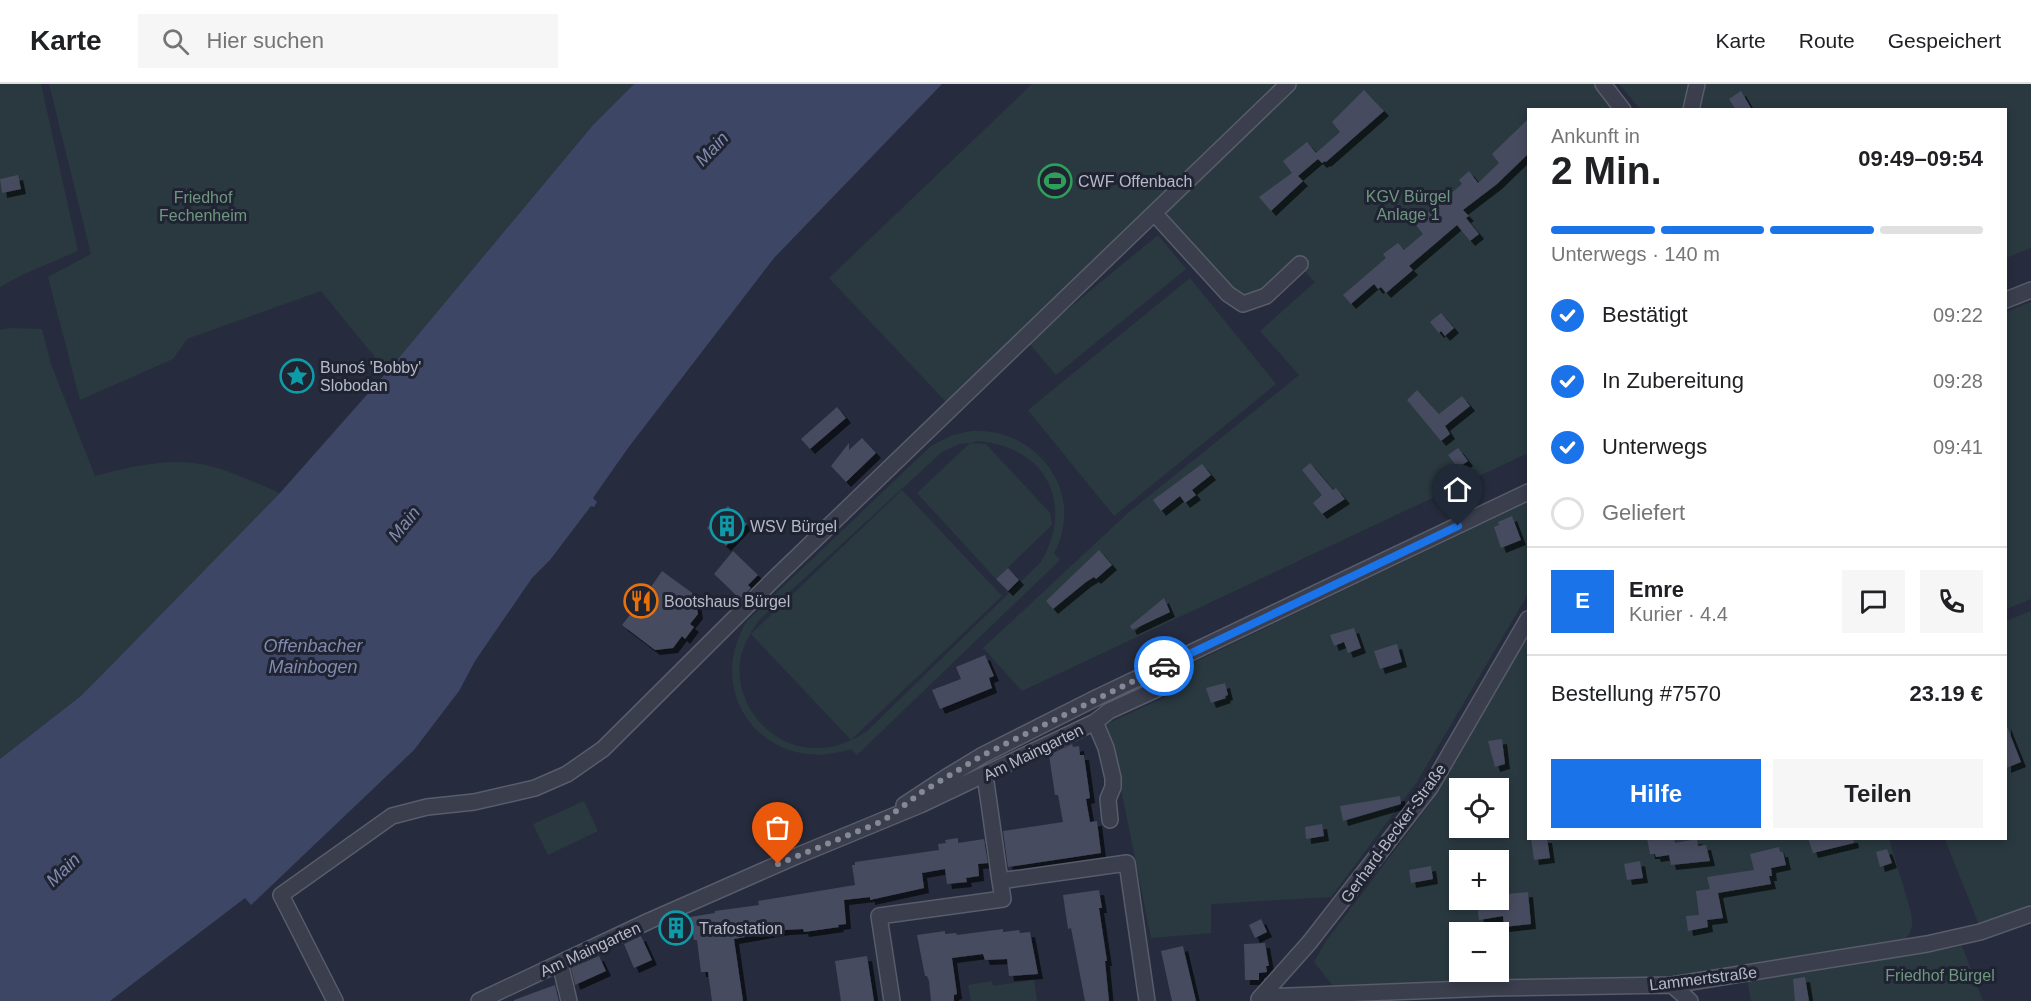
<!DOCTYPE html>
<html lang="de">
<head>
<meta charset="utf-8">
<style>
  body { margin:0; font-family:Helvetica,sans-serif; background:#f6f6f6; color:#202124; height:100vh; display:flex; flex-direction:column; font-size:22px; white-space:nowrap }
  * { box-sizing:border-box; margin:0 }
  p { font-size:20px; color:#757577 }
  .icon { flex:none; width:33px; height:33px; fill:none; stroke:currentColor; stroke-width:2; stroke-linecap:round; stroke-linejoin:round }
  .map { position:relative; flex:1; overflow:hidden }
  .panel { position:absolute; left:1527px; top:24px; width:480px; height:732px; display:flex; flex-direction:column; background:#fff; border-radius:0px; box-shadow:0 3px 9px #0003 }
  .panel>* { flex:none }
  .tools { position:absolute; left:1449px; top:694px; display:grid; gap:12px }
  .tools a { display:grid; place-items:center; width:60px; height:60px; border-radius:0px; background:#fff; box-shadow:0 3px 9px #0003; font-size:30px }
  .pin { position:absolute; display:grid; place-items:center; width:51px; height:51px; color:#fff; margin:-62px -26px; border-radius:50% 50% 50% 0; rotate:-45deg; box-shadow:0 0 6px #0007 }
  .pin .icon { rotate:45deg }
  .courier { position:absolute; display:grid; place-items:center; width:60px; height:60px; margin:-30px; border:4px solid #1a73e8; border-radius:50%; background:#fff; color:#222; box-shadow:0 2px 8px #0007 }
  .headline em { font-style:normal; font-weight:700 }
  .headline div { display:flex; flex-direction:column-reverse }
  .headline { display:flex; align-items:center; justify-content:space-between; height:102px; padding:0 24px }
  h1 { font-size:39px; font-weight:700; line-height:45px }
  .bar { display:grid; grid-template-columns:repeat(4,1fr); gap:9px 6px; align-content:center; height:72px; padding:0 24px }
  .bar i { height:8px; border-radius:4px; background:#e0e0e0 }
  .bar .active { background:#1a73e8 }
  .bar p { grid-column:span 4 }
  .line { display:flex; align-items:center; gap:15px; padding:0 24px; border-top:2px solid #e0e0e0 }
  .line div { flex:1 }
  .round { display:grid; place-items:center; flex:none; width:63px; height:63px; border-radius:0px; background:#f6f6f6 }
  ol { padding:0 24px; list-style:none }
  li { display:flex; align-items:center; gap:18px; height:66px }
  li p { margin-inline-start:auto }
  li .icon { padding:6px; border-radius:50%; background:#1a73e8; color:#fff; stroke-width:4 }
  li:last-child { color:#757577 }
  li i { width:33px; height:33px; border:3px solid #e0e0e0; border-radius:50% }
  .cta { display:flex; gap:12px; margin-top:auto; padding:12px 24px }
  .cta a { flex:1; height:69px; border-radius:0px; background:#1a73e8; color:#fff; font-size:24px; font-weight:700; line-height:69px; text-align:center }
  .cta a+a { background:#f6f6f6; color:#202124 }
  header { display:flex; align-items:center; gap:36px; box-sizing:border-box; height:84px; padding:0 30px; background:#fff; border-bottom:2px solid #e0e0e0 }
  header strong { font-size:28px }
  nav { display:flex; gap:33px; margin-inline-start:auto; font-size:21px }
  .search { width:420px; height:54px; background:#f6f6f6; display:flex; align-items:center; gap:15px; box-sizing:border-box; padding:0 21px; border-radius:0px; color:#757577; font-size:22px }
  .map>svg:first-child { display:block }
</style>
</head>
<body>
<header>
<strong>Karte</strong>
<div class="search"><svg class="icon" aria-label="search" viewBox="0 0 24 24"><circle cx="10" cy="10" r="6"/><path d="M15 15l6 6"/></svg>Hier suchen</div>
<nav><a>Karte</a><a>Route</a><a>Gespeichert</a></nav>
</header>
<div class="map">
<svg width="2031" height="917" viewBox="0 0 2031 917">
  <defs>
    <filter id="shadow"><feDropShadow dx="5" dy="5" stdDeviation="0" flood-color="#0009"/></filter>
  </defs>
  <rect width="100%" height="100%" fill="#262c3d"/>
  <!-- green -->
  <path fill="#29393f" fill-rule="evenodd" d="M0,0H41L78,167L22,191L0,203Z
    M49,0H634L593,41L387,288L321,207L187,255L173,275L80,316L48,193L91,170Z
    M1032,0H1279L948,320L829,194Z
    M1295,0H1596L1617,25L1528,26V369L1022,607L983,564L1128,429L1299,291L1260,247L1315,198L1295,177L1261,206L1238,215L1165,136V125Z
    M1619,0H1693L1687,26L1640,25Z
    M1706,0H2031V164L2006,174V26H1699Z
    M1158,151L1186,185L1056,291L1028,258Z
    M1190,194L1276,300L1114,432L1028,326Z
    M2031,218V515L2006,525V228Z
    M11,244L42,245L51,280L95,392C130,383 174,372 210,382C234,388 258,400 280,409L82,611L0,675V246Z
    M971,347C1036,343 1087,408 1054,469L1060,476L857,671L851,665C769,693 701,612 747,537L931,362L953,351ZM978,357C1046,363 1075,419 1041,478L866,648C849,658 834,665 814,664C767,664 729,613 742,568C746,556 752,546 759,536L942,368L959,360L970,359L917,409L996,495L1052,441L1050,429L986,360L970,359Z
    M902,406L1002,512L851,656L751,550Z
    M1528,418V510L1417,698L1331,813L1211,820V849L1151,854L1113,665L1104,641L1183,605L1176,587Z
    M2031,527V820L1979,841L1945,755L2006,754V537Z
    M1528,549V754L1889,755L1911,828C1913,842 1913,849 1901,858L1681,895L1333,902L1314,878L1326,857L1438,709ZM1460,705H1498V744H1460ZM1460,777H1498V816H1460ZM1460,849H1498V888H1460Z
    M584,717L598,747L548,771L533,740Z
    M1962,862L1983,917H1751L1747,895Z
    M1034,896L1037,917H971L968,901L992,897L993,902Z"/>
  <!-- water -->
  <path fill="#3d4664" d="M634,0H942L774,174L628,364L593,414L597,418L594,423L591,422L550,476L532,494L475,577L459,607L414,666L251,821L245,814L110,917H0V675L82,611L280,409L387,288L593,41Z"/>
  <!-- building -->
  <path fill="#464b5e" filter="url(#shadow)" d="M1364,6L1384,27L1326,78L1325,77L1322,79L1318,75L1298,92L1303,97L1271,127L1259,113L1292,89L1283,77L1307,58L1316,69L1340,48L1332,38Z
    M1741,7L1752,26H1736L1729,15Z
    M1528,35V70L1497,100L1463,126L1469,132L1466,134L1479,150L1470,157L1457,141L1409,182L1413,186L1386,209L1381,203L1378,205L1374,200L1351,220L1343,211L1386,174L1383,170L1398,159L1404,166L1423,150L1416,141V139L1462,100L1459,96L1469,87L1478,99L1499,79L1492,70Z
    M18,91L21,105L2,109L0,95Z
    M1441,229L1454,244L1445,252L1441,247L1439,249L1430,238Z
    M1417,306L1439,330L1462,312L1470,322L1445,342L1450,350L1441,357L1407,316Z
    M837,323L846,334L810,365L801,355Z
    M862,354L876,369L846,398L831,382L849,359V366Z
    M1458,364L1468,377L1458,384L1448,371Z
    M1310,379L1333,406L1336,404L1345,415L1322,430L1313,419L1322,411L1302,386Z
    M1202,380L1211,391L1192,406L1196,411L1185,419L1180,412L1161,427L1153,416Z
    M728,422L747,440L726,462L707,444Z
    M1512,432L1521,456L1501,464L1494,443L1499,441L1498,438Z
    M1099,466L1112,481L1096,495L1094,493L1086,498L1053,525L1046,517Z
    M733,467L758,491L748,501L751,504L740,515L714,490Z
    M1008,484L1019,496L1008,507L996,495Z
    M662,487L695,511L698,530L690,540L694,543L685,555L682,552L673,564L655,566L622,541L633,527L630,524L648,500L651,503Z
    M1164,514L1170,528L1132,546L1130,542Z
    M1354,544L1361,564L1348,569L1344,558L1334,562L1330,551Z
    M1397,560L1402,578L1380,585L1374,567Z
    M985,571L994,592L989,594L992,604L940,625L932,606L961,595L956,583Z
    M1225,599L1228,611L1225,612L1226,614L1211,619L1206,604Z
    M2006,640L2021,678L2006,684Z
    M1502,655L1505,680L1495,683L1488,657Z
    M1072,660L1073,663L1079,662L1080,671H1084L1090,714L1086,715L1090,738L1097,737L1101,769L1008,783L1003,747L1063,738L1058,711H1055L1049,671Z
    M1400,712L1401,720L1343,737L1340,722Z
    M1322,740L1324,752L1306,755L1305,743Z
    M958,754V759L984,755L988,779L978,780L979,792L966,794L967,798L947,800L945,785L922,789L924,804L870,816V813L844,816L846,840L838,841L839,843L804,848L803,845L785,846L734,855L743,917H712L708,888H701L697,856H694L690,833L715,829V827L759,821L758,817L855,801L852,781H855V778L939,766L938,760L946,759L945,756Z
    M1531,754H1547L1550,774L1534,776Z
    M1647,754H1674L1675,759L1697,755L1698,762L1706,761L1710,777L1671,781L1669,771L1656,773L1655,770H1650Z
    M1808,754H1853L1854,759L1813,769Z
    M1779,763L1780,768H1783L1786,781L1771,784L1772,792H1769L1771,800L1718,809L1723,834L1707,836L1708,843L1688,847L1686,832L1699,831L1696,807L1710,805L1707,793L1754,786L1750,770Z
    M1887,765L1892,779L1880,783L1876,768Z
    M1640,777L1643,794L1627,796L1624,780Z
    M1431,782L1433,795L1411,799L1409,786Z
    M1099,806L1102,824H1099L1107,877H1105L1109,917H1085L1071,844L1068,845L1063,811Z
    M1528,808L1531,840L1504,843L1503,832L1479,836L1477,821L1486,820L1485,816H1507V810Z
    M1261,835L1267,848L1255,854L1249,841Z
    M1003,845V848L1019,846L1020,849L1030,848L1038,890L1009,892L1007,875L985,876L983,870L952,874L957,910L954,911V917H931L929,897L927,892H925L917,851L945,847V850L956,849L957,851Z
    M641,852L652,876L634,884L624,860Z
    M1265,859L1269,882H1266L1267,888L1259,889V896H1245L1244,860Z
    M1183,862L1196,917H1172L1161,867Z
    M599,872L606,887L575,901L571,884Z
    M867,872L874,917H841L835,877Z
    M1805,893L1809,917H1795L1793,895Z
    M555,901L559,917H514V916Z"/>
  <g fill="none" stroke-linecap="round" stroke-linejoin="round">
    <defs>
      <path id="minor" d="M1603,0L1623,26
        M1691,26L1697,0
        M1154,129L1228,210L1243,220L1266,212L1300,180
        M2006,216L2031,206
        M1095,638L1106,664L1113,694V703L1108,715L1110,736
        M985,691L1000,797L1127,779L1147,917
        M904,721L945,694L983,671L1098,613L1528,408
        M560,879L569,917
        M1672,901L1690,917
        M1261,913L1492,904L1672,901L1927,860L1980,848L2031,830
        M1259,915L1309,859L1430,704L1528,535
        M335,917L281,811L392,732L427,723L474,718L535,704L567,690L603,665L772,497L1288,0
        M479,917L649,837L799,771L920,721L1095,638L1109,627L1157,605
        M892,917L879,832L1003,815L1000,797"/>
    </defs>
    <!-- minor casing -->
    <use href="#minor" stroke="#585c6b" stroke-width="18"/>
    <!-- minor -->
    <use href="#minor" stroke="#3a3e4d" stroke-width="15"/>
  </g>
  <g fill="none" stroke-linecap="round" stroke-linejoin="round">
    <!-- done -->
    <path stroke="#848897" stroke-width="6" stroke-dasharray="0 10.8" d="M778,780L883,737L922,708L983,671L1164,582"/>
    <!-- route -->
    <path stroke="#1a73e8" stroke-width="8" d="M1164,582L1458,442"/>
  </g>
  <!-- icons -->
  <defs>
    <symbol id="stadium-ring" viewBox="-11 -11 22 22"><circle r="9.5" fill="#1f2332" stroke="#2e9e5b" stroke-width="1.5"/><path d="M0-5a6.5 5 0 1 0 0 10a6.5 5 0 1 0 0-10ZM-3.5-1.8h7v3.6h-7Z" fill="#2e9e5b"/></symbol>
    <symbol id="sight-ring" viewBox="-11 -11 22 22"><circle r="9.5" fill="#1f2332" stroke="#0f9aa8" stroke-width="1.5"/><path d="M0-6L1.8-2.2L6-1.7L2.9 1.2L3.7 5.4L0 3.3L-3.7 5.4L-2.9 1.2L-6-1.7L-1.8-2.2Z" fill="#0f9aa8"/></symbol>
    <symbol id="building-ring" viewBox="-11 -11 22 22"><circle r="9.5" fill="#1f2332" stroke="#0f9aa8" stroke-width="1.5"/><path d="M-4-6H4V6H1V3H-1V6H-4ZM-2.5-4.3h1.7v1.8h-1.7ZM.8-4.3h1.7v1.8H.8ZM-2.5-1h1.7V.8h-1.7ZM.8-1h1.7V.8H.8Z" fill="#0f9aa8"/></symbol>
    <symbol id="restaurant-ring" viewBox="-11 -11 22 22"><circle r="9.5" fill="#1f2332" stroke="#e8710a" stroke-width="1.5"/><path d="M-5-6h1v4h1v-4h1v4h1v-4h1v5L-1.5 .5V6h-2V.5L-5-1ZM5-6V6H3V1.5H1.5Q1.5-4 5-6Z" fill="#e8710a"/></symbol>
  </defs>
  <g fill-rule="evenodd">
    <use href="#stadium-ring" x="1036" y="78" width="38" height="38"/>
    <use href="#sight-ring" x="278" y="273" width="38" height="38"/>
    <use href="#building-ring" x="708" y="423" width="38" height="38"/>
    <use href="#restaurant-ring" x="622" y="498" width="38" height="38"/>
    <use href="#building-ring" x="657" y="825" width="38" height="38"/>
  </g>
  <g text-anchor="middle" stroke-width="6" stroke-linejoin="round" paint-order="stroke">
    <!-- poi labels -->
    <g font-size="16" fill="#b6b9c8" stroke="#1f2332" text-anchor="start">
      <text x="1078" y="103">CWF Offenbach</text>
      <text x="320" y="289">Bunoś 'Bobby'<tspan x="320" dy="18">Slobodan</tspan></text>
      <text x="750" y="448">WSV Bürgel</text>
      <text x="664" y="523">Bootshaus Bürgel</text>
      <text x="699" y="850">Trafostation</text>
    </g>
    <!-- park labels -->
    <g font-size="16" fill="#6f9780" stroke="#1f2332">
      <text x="1408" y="118">KGV Bürgel<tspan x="1408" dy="18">Anlage 1</tspan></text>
      <text x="203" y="119">Friedhof<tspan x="203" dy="18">Fechenheim</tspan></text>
      <text x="1940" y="897">Friedhof Bürgel</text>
    </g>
    <!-- street labels -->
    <g font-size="16" fill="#b6b9c8" stroke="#1f2332">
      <text transform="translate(1033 668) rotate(-26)" y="6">Am Maingarten</text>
      <text transform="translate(1393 749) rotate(-54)" y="6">Gerhard-Becker-Straße</text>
      <text transform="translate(590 865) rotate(-25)" y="6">Am Maingarten</text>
      <text transform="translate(1703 894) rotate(-7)" y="6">Lammertstraße</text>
    </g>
    <!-- water labels -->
    <g font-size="18" font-style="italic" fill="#808bad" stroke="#1f2332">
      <text transform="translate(712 65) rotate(-47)" y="6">Main</text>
      <text transform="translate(404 440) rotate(-51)" y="6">Main</text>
      <text x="313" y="568">Offenbacher<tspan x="313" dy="21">Mainbogen</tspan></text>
      <text transform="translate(63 786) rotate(-44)" y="6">Main</text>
    </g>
  </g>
</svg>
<div class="tools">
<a><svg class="icon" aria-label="locate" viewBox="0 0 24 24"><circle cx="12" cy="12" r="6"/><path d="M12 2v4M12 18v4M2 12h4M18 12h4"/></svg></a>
<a>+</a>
<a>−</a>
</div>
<div class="pin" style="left:778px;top:780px;background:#ea580c"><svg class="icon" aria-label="bag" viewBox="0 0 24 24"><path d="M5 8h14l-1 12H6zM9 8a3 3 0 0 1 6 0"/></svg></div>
<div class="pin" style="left:1458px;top:442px;background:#1f2937"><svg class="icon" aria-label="home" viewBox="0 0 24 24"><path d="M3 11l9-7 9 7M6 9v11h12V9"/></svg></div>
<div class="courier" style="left:1164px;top:582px"><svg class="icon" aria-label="car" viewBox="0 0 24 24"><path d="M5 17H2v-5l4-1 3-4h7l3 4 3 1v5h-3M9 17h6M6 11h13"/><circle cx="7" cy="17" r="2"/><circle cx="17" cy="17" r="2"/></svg></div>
<section class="panel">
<div class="headline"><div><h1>2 Min.</h1><p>Ankunft in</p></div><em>09:49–09:54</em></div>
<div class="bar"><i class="active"></i><i class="active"></i><i class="active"></i><i></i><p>Unterwegs · 140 m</p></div>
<ol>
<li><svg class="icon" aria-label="check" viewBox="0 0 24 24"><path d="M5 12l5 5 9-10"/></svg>Bestätigt<p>09:22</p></li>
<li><svg class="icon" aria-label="check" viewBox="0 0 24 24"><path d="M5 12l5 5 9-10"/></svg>In Zubereitung<p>09:28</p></li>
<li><svg class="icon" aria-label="check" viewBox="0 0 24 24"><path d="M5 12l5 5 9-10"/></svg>Unterwegs<p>09:41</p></li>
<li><i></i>Geliefert</li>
</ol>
<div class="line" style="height:108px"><b class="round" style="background:#1a73e8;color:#fff">E</b><div><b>Emre</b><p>Kurier · 4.4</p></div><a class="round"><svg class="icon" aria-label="chat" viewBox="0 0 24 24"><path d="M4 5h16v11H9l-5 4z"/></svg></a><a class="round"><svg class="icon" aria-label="phone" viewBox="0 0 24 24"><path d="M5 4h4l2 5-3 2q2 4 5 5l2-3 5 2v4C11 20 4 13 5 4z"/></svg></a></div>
<div class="line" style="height:78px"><div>Bestellung #7570</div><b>23.19 €</b></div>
<div class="cta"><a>Hilfe</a><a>Teilen</a></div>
</section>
</div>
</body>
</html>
